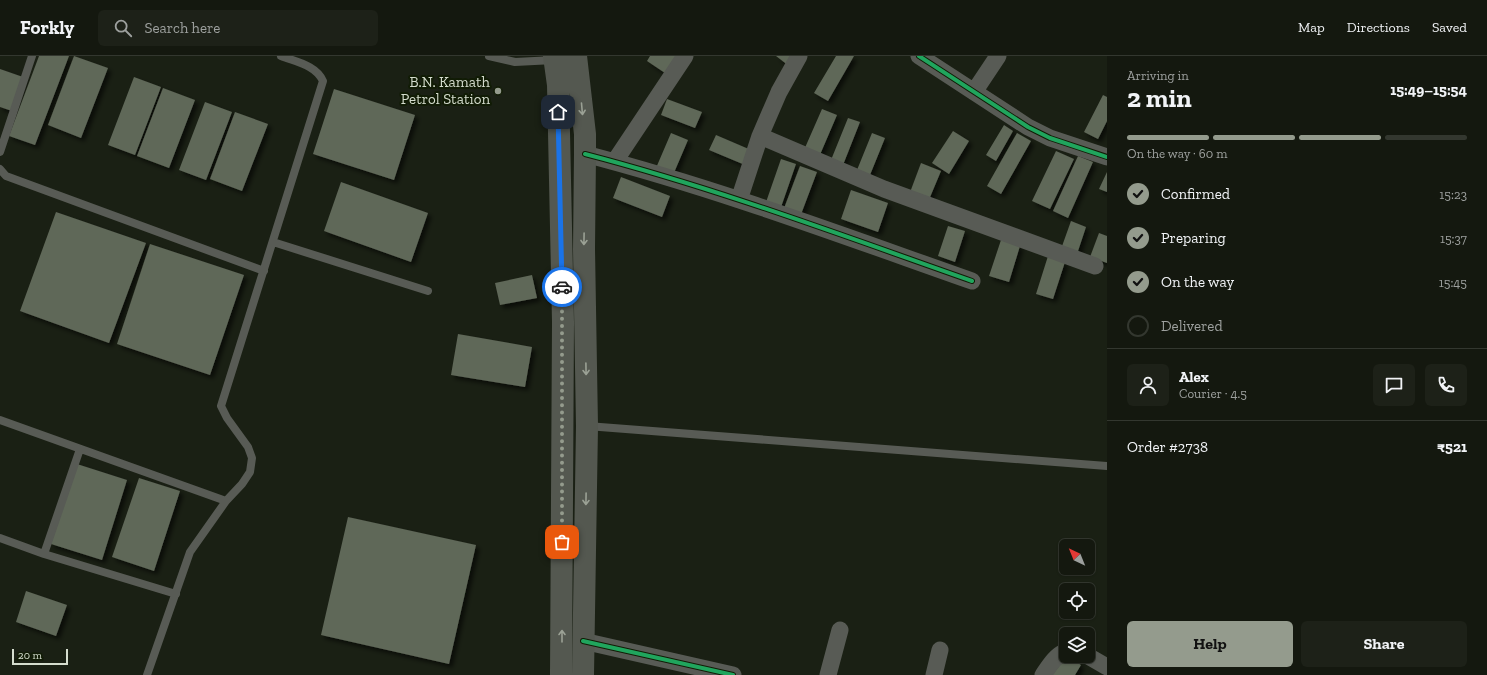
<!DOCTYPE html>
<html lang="en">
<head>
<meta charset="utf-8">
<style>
  body { margin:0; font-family:"Zilla Slab",serif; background:#1d2118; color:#f1f3f6; height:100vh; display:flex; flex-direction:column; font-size:15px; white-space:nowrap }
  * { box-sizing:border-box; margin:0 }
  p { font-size:13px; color:#9da09e }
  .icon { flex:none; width:22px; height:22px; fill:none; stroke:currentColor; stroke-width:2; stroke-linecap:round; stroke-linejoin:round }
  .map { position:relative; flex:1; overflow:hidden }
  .panel { display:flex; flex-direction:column; background:#14180f; width:380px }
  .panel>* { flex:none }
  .needle { width:26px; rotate:317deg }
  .tools { position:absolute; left:1059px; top:483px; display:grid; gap:8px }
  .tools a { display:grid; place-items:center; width:36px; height:36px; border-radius:6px; background:#14180f; box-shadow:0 1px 3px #0004,0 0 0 1px #33372f; font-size:20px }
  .scale { position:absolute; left:12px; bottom:10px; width:56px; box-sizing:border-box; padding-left:4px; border:2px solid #d5ddce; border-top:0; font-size:11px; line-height:14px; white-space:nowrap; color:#d5ddce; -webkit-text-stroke:3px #111c05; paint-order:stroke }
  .pin { position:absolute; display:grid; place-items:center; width:34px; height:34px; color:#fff; margin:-17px; border-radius:8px; box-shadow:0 2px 6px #0006 }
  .courier { position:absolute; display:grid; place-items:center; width:40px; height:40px; margin:-20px; border:3px solid #1a73e8; border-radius:50%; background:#fff; color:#222; box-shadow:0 1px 5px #0007 }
  .summary em { font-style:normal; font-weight:700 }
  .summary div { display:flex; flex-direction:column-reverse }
  .summary { display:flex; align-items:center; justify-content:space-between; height:68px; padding:0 20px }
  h1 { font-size:26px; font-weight:700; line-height:30px }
  .bar { display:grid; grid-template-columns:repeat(4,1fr); gap:6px 4px; align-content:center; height:48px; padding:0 20px }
  .bar i { height:5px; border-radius:3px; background:#33372f }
  .bar .active { background:#949b8d }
  .bar p { grid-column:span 4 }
  .line { display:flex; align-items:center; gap:10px; padding:0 20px; border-top:1px solid #33372f }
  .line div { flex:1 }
  .round { display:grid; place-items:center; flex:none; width:42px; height:42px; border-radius:6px; background:#1d2118 }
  ol { padding:0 20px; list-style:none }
  li { display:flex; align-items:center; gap:12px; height:44px }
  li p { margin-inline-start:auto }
  li .icon { padding:4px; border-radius:50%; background:#949b8d; color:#111; stroke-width:4 }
  li:last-child { color:#9da09e }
  li i { width:22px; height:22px; border:2px solid #33372f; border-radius:50% }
  .cta { display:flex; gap:8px; margin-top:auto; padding:8px 20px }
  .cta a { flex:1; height:46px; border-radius:6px; background:#949b8d; color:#111; font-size:16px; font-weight:700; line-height:46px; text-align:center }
  .cta a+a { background:#1d2118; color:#f1f3f6 }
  header { display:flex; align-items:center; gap:24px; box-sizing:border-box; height:56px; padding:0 20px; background:#14180f; border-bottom:1px solid #33372f }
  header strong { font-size:19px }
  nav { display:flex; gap:22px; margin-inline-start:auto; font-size:14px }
  .search { width:280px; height:36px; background:#1d2118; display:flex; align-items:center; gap:10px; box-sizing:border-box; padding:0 14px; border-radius:6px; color:#9da09e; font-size:15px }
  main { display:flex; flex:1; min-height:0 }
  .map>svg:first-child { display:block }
</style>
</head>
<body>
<header>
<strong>Forkly</strong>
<div class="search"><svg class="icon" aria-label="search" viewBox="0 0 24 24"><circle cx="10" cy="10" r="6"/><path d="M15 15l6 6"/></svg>Search here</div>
<nav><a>Map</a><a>Directions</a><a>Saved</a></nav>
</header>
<main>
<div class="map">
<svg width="1107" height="619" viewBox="0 0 1107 619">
  <defs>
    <filter id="shadow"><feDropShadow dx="3.5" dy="3.5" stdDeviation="2" flood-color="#0009"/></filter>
  </defs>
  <rect width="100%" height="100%" fill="#1a2014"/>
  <!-- building -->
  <path fill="#5f6758" filter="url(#shadow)" d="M39,0H69L35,89L9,80Z
    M74,0L108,12L81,82L48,69Z
    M650,0H677L668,19L647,5Z
    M776,0H797L789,10Z
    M836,0H854L828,45L814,37Z
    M0,13L23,21L12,55L0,51Z
    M134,21L161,31L135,99L108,89Z
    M163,32L195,44L169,112L137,100Z
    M334,33L415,59L394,124L313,98Z
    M1103,39L1107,41V65L1098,83L1084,76Z
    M667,43L702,56L695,72L661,59Z
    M205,46L232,56L206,124L179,114Z
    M822,53L837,59L819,101L804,94Z
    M235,56L268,68L242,135L210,123Z
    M848,62L860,66L843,109L831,104Z
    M1004,69L1013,75L996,105L986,99Z
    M953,75L969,85L949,118L932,107Z
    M671,77L688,84L673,119L656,112Z
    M872,77L885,82L870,119L857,114Z
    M1017,77L1031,85L1001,138L987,130Z
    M716,79L751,94L745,109L709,94Z
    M1056,95L1074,103L1050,153L1032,145Z
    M1078,100L1093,106L1068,162L1053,155Z
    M781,103L796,108L780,154L765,149Z
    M921,107L941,115L928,146L909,139Z
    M800,110L817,116L800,161L783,155Z
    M1107,116V136L1099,133Z
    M621,121L670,140L662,161L613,142Z
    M341,126L428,157L411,206L324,175Z
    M851,134L888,147L878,176L841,163Z
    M56,156L146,187L109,287L20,255Z
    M1071,165L1086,171L1077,198L1061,193Z
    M948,170L965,175L955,206L938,200Z
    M1099,177L1107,180V207L1090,201Z
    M1001,184L1020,190L1009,226L989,220Z
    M150,188L244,219L210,319L117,288Z
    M1048,200L1065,206L1053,243L1036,238Z
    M532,219L537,242L500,249L495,227Z
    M458,278L532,291L525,331L451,319Z
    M77,408L127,424L102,504L51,488Z
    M139,422L180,435L154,515L112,501Z
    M348,461L476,489L449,608L321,579Z
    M26,535L67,549L56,580L16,566Z
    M1067,600L1081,609L1075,619H1052Z"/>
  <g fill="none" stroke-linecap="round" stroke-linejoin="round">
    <!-- lane -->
    <path stroke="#585b55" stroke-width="8" d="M489,0L515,6L554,4
      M0,96L32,0
      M0,113L6,120L264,215
      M273,186L428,235
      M0,364L226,445
      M587,370L1107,410
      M0,482L44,498L176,538
      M44,498L80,393
      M147,619L190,496L226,445L242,428L250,416L252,402L248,391L227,362L221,350L323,25C316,9 296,6 281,0"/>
    <!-- street -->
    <path stroke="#585b55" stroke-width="17" d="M919,0L1028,71L1050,82L1107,101
      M974,36L998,0
      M760,80L884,133L1095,210
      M585,98C716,132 844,180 972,225
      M615,105L685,0
      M739,144L760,80L779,36L799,0
      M583,585L733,619
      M1088,600L1107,611
      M828,619L840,574
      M934,619L940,594
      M1043,619C1050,609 1055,600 1066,595"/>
    <!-- highway -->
    <path stroke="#545850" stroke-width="22" d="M554,0L558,29L563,266L561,619
      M576,0L585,78V98L584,193L587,370L583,619"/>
    <defs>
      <path id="cycleway" d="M919,0L1028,71L1050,82L1107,101
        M585,98C716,132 844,180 972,225
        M583,585L733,619"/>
    </defs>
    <!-- cycleway casing -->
    <use href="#cycleway" stroke="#111c05" stroke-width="6"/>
    <!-- cycleway -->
    <use href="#cycleway" stroke="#20a55d" stroke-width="4"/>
  </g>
  <!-- one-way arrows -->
  <defs><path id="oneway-shaft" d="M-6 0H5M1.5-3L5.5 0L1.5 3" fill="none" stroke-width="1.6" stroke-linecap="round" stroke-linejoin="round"/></defs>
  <g stroke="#9ba195">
    <use href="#oneway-shaft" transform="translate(582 53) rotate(85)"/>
    <use href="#oneway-shaft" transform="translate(584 183) rotate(91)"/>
    <use href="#oneway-shaft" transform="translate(586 313) rotate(89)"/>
    <use href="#oneway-shaft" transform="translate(586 443) rotate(91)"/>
    <use href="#oneway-shaft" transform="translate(562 580) rotate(-90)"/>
  </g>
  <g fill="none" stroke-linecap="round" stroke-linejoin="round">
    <!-- done -->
    <path stroke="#949b8d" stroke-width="4" stroke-dasharray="0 7.2" d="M562,486V231"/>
    <!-- route -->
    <path stroke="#1a73e8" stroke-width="5" d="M558,56L562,231"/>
  </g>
  <!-- markers -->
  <circle fill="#949b8d" stroke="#111c05" stroke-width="1.5" cx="498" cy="35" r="4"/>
  <g text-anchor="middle" stroke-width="4" stroke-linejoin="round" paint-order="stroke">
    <!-- poi labels -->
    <g font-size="15" fill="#d5ddce" stroke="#111c05" text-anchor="end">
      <text x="490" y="31">B.N. Kamath<tspan x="490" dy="17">Petrol Station</tspan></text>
    </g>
  </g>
</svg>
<div class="tools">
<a><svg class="needle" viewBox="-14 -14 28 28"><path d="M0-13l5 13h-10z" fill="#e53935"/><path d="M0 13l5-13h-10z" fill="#9da09e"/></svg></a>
<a><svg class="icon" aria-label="locate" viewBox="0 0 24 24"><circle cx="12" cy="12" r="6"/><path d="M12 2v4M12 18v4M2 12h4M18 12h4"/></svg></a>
<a><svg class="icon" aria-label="layers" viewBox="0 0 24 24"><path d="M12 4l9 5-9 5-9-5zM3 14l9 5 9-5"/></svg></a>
</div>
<div class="scale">20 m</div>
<div class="pin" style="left:562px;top:486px;background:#ea580c"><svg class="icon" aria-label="bag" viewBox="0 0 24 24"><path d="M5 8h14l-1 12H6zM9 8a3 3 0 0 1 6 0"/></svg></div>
<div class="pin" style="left:558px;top:56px;background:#1f2937"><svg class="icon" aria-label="home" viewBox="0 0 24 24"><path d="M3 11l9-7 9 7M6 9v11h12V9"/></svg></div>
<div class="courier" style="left:562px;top:231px"><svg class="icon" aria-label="car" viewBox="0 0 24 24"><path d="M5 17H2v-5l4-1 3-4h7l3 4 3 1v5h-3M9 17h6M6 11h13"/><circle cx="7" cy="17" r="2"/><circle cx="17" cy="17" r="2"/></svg></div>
</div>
<section class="panel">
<div class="summary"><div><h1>2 min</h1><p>Arriving in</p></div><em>15:49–15:54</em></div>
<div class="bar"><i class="active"></i><i class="active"></i><i class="active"></i><i></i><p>On the way · 60 m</p></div>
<ol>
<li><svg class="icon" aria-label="check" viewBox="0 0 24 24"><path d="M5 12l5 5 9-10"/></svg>Confirmed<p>15:23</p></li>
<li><svg class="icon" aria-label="check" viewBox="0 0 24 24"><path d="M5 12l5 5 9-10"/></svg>Preparing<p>15:37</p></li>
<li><svg class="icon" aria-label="check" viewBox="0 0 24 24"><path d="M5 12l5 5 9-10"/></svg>On the way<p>15:45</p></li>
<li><i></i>Delivered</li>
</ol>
<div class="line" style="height:72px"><a class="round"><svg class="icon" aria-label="person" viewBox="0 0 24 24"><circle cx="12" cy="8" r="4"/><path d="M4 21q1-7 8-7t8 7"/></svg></a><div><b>Alex</b><p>Courier · 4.5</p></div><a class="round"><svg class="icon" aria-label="chat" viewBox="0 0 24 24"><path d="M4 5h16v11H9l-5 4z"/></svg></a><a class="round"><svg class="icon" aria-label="phone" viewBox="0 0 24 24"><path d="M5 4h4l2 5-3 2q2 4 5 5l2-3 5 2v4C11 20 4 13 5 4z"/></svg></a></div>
<div class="line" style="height:52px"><div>Order #2738</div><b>₹521</b></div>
<div class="cta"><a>Help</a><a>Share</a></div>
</section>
</main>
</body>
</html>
